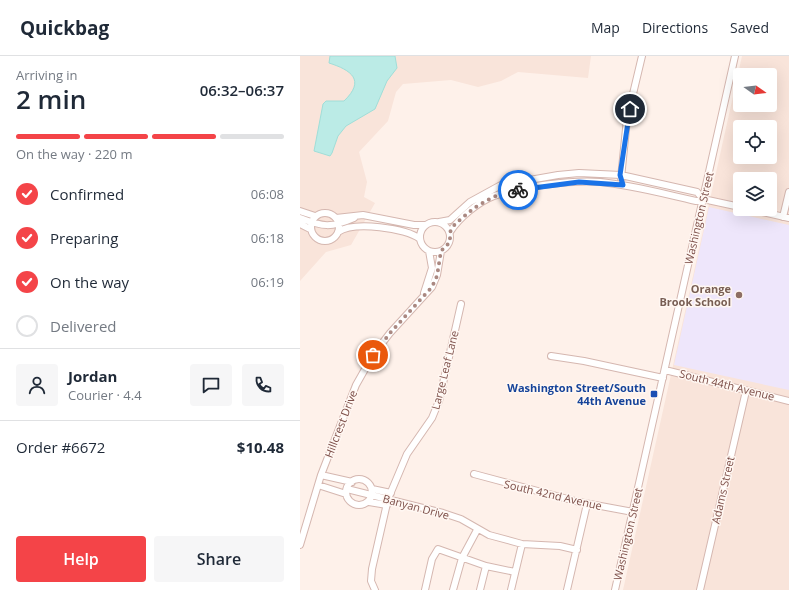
<!DOCTYPE html>
<html lang="en">
<head>
<meta charset="utf-8">
<style>
  body { margin:0; font-family:"Open Sans",sans-serif; background:#f6f6f7; color:#1f2937; height:100vh; display:flex; flex-direction:column; font-size:15px; white-space:nowrap }
  * { box-sizing:border-box; margin:0 }
  p { font-size:13px; color:#747a83 }
  .icon { flex:none; width:22px; height:22px; fill:none; stroke:currentColor; stroke-width:2; stroke-linecap:round; stroke-linejoin:round }
  .map { position:relative; flex:1; overflow:hidden }
  .details { display:flex; flex-direction:column; background:#fff; width:300px }
  .details>* { flex:none }
  .needle { width:26px; rotate:104deg }
  .tools { position:absolute; left:433px; top:12px; display:grid; gap:8px }
  .tools a { display:grid; place-items:center; width:44px; height:44px; border-radius:4px; background:#fff; box-shadow:0 4px 16px #0002; font-size:20px }
  .pin { position:absolute; display:grid; place-items:center; width:34px; height:34px; color:#fff; margin:-17px; border:2px solid #fff; border-radius:50%; box-shadow:0 1px 4px #0007 }
  .courier { position:absolute; display:grid; place-items:center; width:40px; height:40px; margin:-20px; border:3px solid #1a73e8; border-radius:50%; background:#fff; color:#222; box-shadow:0 1px 5px #0007 }
  .overview em { font-style:normal; font-weight:600 }
  .overview div { display:flex; flex-direction:column-reverse }
  .overview { display:flex; align-items:center; justify-content:space-between; height:68px; padding:0 16px }
  h1 { font-size:26px; font-weight:600; line-height:30px }
  .bar { display:grid; grid-template-columns:repeat(4,1fr); gap:6px 4px; align-content:center; height:48px; padding:0 16px }
  .bar i { height:5px; border-radius:3px; background:#e0e1e3 }
  .bar .selected { background:#f44448 }
  .bar p { grid-column:span 4 }
  .line { display:flex; align-items:center; gap:10px; padding:0 16px; border-top:1px solid #e0e1e3 }
  .line div { flex:1 }
  .round { display:grid; place-items:center; flex:none; width:42px; height:42px; border-radius:4px; background:#f6f6f7 }
  ol { padding:0 16px; list-style:none }
  li { display:flex; align-items:center; gap:12px; height:44px }
  li p { margin-inline-start:auto }
  li .icon { padding:4px; border-radius:50%; background:#f44448; color:#fff; stroke-width:4 }
  li:last-child { color:#747a83 }
  li i { width:22px; height:22px; border:2px solid #e0e1e3; border-radius:50% }
  .action { display:flex; gap:8px; margin-top:auto; padding:8px 16px }
  .action a { flex:1; height:46px; border-radius:4px; background:#f44448; color:#fff; font-size:16px; font-weight:600; line-height:46px; text-align:center }
  .action a+a { background:#f6f6f7; color:#1f2937 }
  header { display:flex; align-items:center; gap:24px; box-sizing:border-box; height:56px; padding:0 20px; background:#fff; border-bottom:1px solid #e0e1e3 }
  header strong { font-size:19px }
  nav { display:flex; gap:22px; margin-inline-start:auto; font-size:14px }
  main { display:flex; flex:1; min-height:0 }
  .map>svg:first-child { display:block }
</style>
</head>
<body>
<header>
<strong>Quickbag</strong>
<nav><a>Map</a><a>Directions</a><a>Saved</a></nav>
</header>
<main>
<section class="details">
<div class="overview"><div><h1>2 min</h1><p>Arriving in</p></div><em>06:32–06:37</em></div>
<div class="bar"><i class="selected"></i><i class="selected"></i><i class="selected"></i><i></i><p>On the way · 220 m</p></div>
<ol>
<li><svg class="icon" aria-label="check" viewBox="0 0 24 24"><path d="M5 12l5 5 9-10"/></svg>Confirmed<p>06:08</p></li>
<li><svg class="icon" aria-label="check" viewBox="0 0 24 24"><path d="M5 12l5 5 9-10"/></svg>Preparing<p>06:18</p></li>
<li><svg class="icon" aria-label="check" viewBox="0 0 24 24"><path d="M5 12l5 5 9-10"/></svg>On the way<p>06:19</p></li>
<li><i></i>Delivered</li>
</ol>
<div class="line" style="height:72px"><a class="round"><svg class="icon" aria-label="person" viewBox="0 0 24 24"><circle cx="12" cy="8" r="4"/><path d="M4 21q1-7 8-7t8 7"/></svg></a><div><b>Jordan</b><p>Courier · 4.4</p></div><a class="round"><svg class="icon" aria-label="chat" viewBox="0 0 24 24"><path d="M4 5h16v11H9l-5 4z"/></svg></a><a class="round"><svg class="icon" aria-label="phone" viewBox="0 0 24 24"><path d="M5 4h4l2 5-3 2q2 4 5 5l2-3 5 2v4C11 20 4 13 5 4z"/></svg></a></div>
<div class="line" style="height:52px"><div>Order #6672</div><b>$10.48</b></div>
<div class="action"><a>Help</a><a>Share</a></div>
</section>
<div class="map">
<svg width="489" height="534" viewBox="0 0 489 534">
  <rect width="100%" height="100%" fill="#fef1ea"/>
  <!-- residential -->
  <path fill="#f9e4da" fill-rule="evenodd" d="M0,0H291L288,22L218,16L201,25L178,31L151,24L103,28L96,36L88,65L59,96L67,126L64,141L75,147L51,189L26,196L0,225Z
    M442,0H489V534H323ZM440,19H470V49H440ZM440,71H470V101H440ZM440,123H470V153H440Z"/>
  <!-- education -->
  <path fill="#eee6fb" d="M409,151L489,169V334L374,309Z"/>
  <!-- water -->
  <path fill="#bbebe6" stroke="#a0ded8" d="M30,0H95L97,12L87,25L75,53L46,70L38,80L32,97L30,100L14,95L23,48L26,45H44C66,24 51,14 29,7Z"/>
  <g fill="none" stroke-linecap="round" stroke-linejoin="round">
    <defs>
      <path id="minor" d="M321,122L327,63L342,0
        M449,153L489,162
        M0,155L15,160
        M11 171a14 14 0 1 1 28 0a14 14 0 1 1-28 0Z
        M483,161L489,136
        M0,162C23,171 31,172 54,162
        M36,162L63,159L114,169H125
        M120 181a15 15 0 1 1 30 0a15 15 0 1 1-30 0Z
        M139,166L150,164L170,146L201,129L258,119L279,117L321,119L397,136L403,143
        M0,168L10,173
        M38,176C54,165 106,172 120,183
        M150,176C159,162 178,146 194,140C221,130 272,124 300,126C333,129 364,138 396,145L403,143L440,151
        M124,237L132,212L129,195
        M251,300L284,305L363,322
        M365,314L489,345
        M174,418L279,446L333,456
        M21,419L52,426
        M46 436a13 13 0 1 1 26 0a13 13 0 1 1-26 0Z
        M18,429L46,438
        M47,433L143,457L161,463L189,479L222,488L260,490L277,494
        M72,433L91,437
        M69,446L87,449
        M0,489L21,419L56,329L73,299L90,277L132,231L137,219L141,195
        M75,534L71,525L72,513L88,443L107,398L132,362L139,345L161,248
        M125,534L132,503L138,493L186,510L215,516
        M153,534L162,502L177,474
        M180,534L186,510
        M211,534L222,488
        M267,534L287,448
        M315,534L435,0
        M400,534L446,335"/>
    </defs>
    <!-- minor casing -->
    <use href="#minor" stroke="#d5b7b0" stroke-width="8"/>
    <!-- minor -->
    <use href="#minor" stroke="#fff" stroke-width="6"/>
  </g>
  <g fill="none" stroke-linecap="round" stroke-linejoin="round">
    <!-- done -->
    <path stroke="#aa8881" stroke-width="4" stroke-dasharray="0 7.2" d="M73,299L90,277L132,231L137,220L141,195L150,186V176L155,168L174,152L193,141L218,134"/>
    <!-- route -->
    <path stroke="#1a73e8" stroke-width="5" d="M218,134L279,126L323,129L320,119L330,53"/>
  </g>
  <!-- markers -->
  <circle fill="#8d6e63" stroke="#fff7f2" stroke-width="1.5" cx="439" cy="239" r="4"/>
  <rect fill="#1a4fb4" stroke="#fff7f2" stroke-width="1.5" x="350" y="334" width="8" height="8" rx="2"/>
  <g text-anchor="middle" stroke-width="3" stroke-linejoin="round" paint-order="stroke">
    <!-- street labels -->
    <g font-size="11" fill="#7d4f49" stroke="#fff7f2">
      <text transform="translate(399 162) rotate(-77)" y="4">Washington Street</text>
      <text transform="translate(145 314) rotate(-76)" y="4">Large Leaf Lane</text>
      <text transform="translate(427 329) rotate(14)" y="4">South 44th Avenue</text>
      <text transform="translate(41 368) rotate(-69)" y="4">Hillcrest Drive</text>
      <text transform="translate(423 434) rotate(-77)" y="4">Adams Street</text>
      <text transform="translate(253 439) rotate(13)" y="4">South 42nd Avenue</text>
      <text transform="translate(116 451) rotate(15)" y="4">Banyan Drive</text>
      <text transform="translate(328 478) rotate(-77)" y="4">Washington Street</text>
    </g>
    <!-- education labels -->
    <g font-size="11" font-weight="bold" fill="#785e54" stroke="#fff7f2" text-anchor="end">
      <text x="431" y="237">Orange<tspan x="431" dy="13">Brook School</tspan></text>
    </g>
    <!-- transit labels -->
    <g font-size="11" font-weight="bold" fill="#164399" stroke="#fff7f2" text-anchor="end">
      <text x="346" y="336">Washington Street/South<tspan x="346" dy="13">44th Avenue</tspan></text>
    </g>
  </g>
</svg>
<div class="tools">
<a><svg class="needle" viewBox="-14 -14 28 28"><path d="M0-13l5 13h-10z" fill="#e53935"/><path d="M0 13l5-13h-10z" fill="#747a83"/></svg></a>
<a><svg class="icon" aria-label="locate" viewBox="0 0 24 24"><circle cx="12" cy="12" r="6"/><path d="M12 2v4M12 18v4M2 12h4M18 12h4"/></svg></a>
<a><svg class="icon" aria-label="layers" viewBox="0 0 24 24"><path d="M12 4l9 5-9 5-9-5zM3 14l9 5 9-5"/></svg></a>
</div>
<div class="pin" style="left:73px;top:299px;background:#ea580c"><svg class="icon" aria-label="bag" viewBox="0 0 24 24"><path d="M5 8h14l-1 12H6zM9 8a3 3 0 0 1 6 0"/></svg></div>
<div class="pin" style="left:330px;top:53px;background:#1f2937"><svg class="icon" aria-label="home" viewBox="0 0 24 24"><path d="M3 11l9-7 9 7M6 9v11h12V9"/></svg></div>
<div class="courier" style="left:218px;top:134px"><svg class="icon" aria-label="bike" viewBox="0 0 24 24"><circle cx="6" cy="16" r="4"/><circle cx="18" cy="16" r="4"/><path d="M6 16l4-8h5l3 8M10 8l3 8H6M13 5h3"/></svg></div>
</div>
</main>
</body>
</html>
